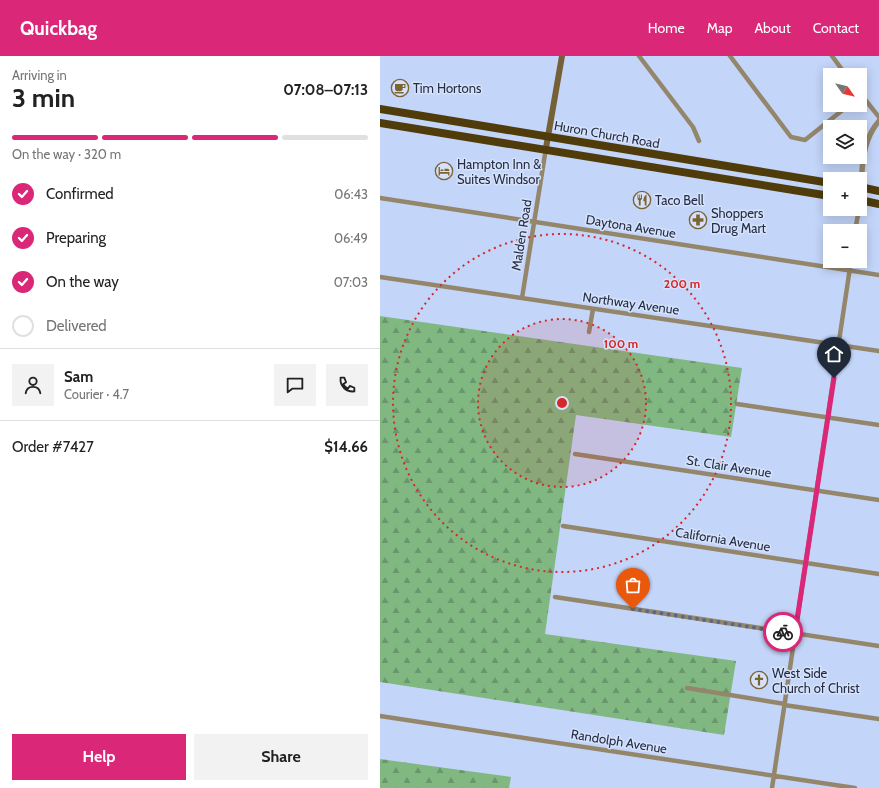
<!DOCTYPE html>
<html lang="en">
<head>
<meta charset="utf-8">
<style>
  body { margin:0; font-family:Cabin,sans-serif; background:#f2f2f2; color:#222; height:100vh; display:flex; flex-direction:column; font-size:15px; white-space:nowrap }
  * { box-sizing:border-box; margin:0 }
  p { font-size:13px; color:#767676 }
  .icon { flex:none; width:22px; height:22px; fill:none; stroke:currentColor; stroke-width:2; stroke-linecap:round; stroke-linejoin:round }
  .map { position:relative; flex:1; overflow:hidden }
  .sheet { display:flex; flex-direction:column; background:#fff; width:380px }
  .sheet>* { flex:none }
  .needle { width:26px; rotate:124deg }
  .controls { position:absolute; left:443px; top:12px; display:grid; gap:8px }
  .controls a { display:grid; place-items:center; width:44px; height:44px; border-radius:0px; background:#fff; box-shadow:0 2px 10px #0003; font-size:20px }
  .pin { position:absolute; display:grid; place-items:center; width:34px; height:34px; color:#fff; margin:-41px -17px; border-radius:50% 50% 50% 0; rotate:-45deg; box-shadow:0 0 4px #0007 }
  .pin .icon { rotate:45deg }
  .courier { position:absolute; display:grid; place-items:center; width:40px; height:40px; margin:-20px; border:3px solid #db2777; border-radius:50%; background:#fff; color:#222; box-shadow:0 1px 5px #0007 }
  .overview em { font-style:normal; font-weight:800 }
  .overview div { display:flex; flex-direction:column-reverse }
  .overview { display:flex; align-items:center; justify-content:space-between; height:68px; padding:0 12px }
  h1 { font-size:26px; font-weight:800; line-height:30px }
  .bar { display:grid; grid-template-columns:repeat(4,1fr); gap:6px 4px; align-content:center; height:48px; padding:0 12px }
  .bar i { height:5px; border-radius:3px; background:#e0e0e0 }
  .bar .on { background:#db2777 }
  .bar p { grid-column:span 4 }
  .line { display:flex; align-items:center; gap:10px; padding:0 12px; border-top:1px solid #e0e0e0 }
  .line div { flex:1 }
  .round { display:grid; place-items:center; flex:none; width:42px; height:42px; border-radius:0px; background:#f2f2f2 }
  ol { padding:0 12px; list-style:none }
  li { display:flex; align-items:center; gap:12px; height:44px }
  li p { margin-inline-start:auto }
  li .icon { padding:4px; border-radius:50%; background:#db2777; color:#fff; stroke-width:4 }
  li:last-child { color:#767676 }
  li i { width:22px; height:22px; border:2px solid #e0e0e0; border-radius:50% }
  .button { display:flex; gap:8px; margin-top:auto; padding:8px 12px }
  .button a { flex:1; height:46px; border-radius:0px; background:#db2777; color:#fff; font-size:16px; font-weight:800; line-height:46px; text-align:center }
  .button a+a { background:#f2f2f2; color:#222 }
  header { display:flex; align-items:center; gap:24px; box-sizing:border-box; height:56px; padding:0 20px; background:#db2777; color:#fff }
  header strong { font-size:19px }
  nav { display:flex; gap:22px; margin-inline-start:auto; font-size:14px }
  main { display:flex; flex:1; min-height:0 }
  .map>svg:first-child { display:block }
</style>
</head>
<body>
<header>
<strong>Quickbag</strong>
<nav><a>Home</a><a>Map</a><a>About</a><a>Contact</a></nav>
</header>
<main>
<section class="sheet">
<div class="overview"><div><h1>3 min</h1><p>Arriving in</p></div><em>07:08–07:13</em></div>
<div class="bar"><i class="on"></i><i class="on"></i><i class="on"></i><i></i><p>On the way · 320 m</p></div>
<ol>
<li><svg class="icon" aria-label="check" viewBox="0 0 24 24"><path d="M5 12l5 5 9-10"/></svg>Confirmed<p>06:43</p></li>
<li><svg class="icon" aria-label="check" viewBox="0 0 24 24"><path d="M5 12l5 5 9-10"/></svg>Preparing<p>06:49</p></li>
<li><svg class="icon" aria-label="check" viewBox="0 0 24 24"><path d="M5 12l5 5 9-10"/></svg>On the way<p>07:03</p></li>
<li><i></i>Delivered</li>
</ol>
<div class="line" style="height:72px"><a class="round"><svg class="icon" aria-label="person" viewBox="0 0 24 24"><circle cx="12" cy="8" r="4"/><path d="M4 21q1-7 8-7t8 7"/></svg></a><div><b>Sam</b><p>Courier · 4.7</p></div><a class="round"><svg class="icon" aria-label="chat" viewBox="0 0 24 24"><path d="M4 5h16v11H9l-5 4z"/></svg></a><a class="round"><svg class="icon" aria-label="phone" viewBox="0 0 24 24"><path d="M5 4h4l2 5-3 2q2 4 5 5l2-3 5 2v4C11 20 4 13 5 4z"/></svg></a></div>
<div class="line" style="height:52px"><div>Order #7427</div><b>$14.66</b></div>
<div class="button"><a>Help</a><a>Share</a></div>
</section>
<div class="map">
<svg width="499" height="732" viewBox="0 0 499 732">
  <defs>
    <pattern id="forest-firs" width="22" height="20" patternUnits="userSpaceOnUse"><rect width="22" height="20" fill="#81b882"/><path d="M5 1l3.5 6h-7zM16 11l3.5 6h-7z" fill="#69966c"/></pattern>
  </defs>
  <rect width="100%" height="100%" fill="#c3d5f9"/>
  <!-- forest -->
  <path fill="url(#forest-firs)" d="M0,260L362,312L351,381L196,359L165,578L356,605L344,679L0,626Z
    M0,703L131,721L129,732H0Z"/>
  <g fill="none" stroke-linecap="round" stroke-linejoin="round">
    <!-- minor -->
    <path stroke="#94866b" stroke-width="4.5" d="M259,0L313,71L319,85
      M350,0L411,81L425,84L469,49
      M452,0L466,19
      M480,37L499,61
      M0,142L499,219
      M480,144L482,132
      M475,175L479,153
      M0,221L499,295
      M142,242L166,92
      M209,276L213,253
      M357,348L499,369
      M195,398L499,444
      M183,470L499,518
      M175,541L499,590
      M307,632L405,648
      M404,649L499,663
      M0,660L475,732
      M392,732L471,205"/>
    <!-- tertiary -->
    <path stroke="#94866b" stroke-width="5.5" d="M482,132C481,109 483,83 499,65"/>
    <!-- secondary -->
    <path stroke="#756137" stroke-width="6" d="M166,92L182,0"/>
    <!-- trunk -->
    <path stroke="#503c0a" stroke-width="8" d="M0,53C150,77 300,103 450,127
      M0,67L450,140
      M480,131L499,135
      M480,144L499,148"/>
  </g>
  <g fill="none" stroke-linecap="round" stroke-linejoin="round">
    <!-- done -->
    <path stroke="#5b6884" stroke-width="4" stroke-dasharray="0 7.2" d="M253,553L403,576"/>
    <!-- route -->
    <path stroke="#db2777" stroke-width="5" d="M403,576L415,577L454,322"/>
  </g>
  <!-- distance rings -->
  <circle cx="182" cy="347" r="84" fill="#d62828" fill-opacity=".12"/>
  <g fill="none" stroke="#d62828" stroke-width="2" stroke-dasharray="2 4">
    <circle cx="182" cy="347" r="84"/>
    <circle cx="182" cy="347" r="169"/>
  </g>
  <!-- icons -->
  <defs>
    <symbol id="cafe-ring" viewBox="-11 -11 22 22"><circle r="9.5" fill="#d6e2fa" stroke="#7b6434" stroke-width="1.5"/><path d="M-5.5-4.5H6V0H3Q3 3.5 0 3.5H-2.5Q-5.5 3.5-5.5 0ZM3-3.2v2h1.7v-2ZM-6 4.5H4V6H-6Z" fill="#7b6434"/></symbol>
    <symbol id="hotel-ring" viewBox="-11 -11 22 22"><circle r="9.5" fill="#d6e2fa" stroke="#7b6434" stroke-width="1.5"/><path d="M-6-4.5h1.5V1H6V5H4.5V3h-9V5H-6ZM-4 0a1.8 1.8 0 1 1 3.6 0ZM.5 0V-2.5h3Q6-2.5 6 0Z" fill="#7b6434"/></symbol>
    <symbol id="restaurant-ring" viewBox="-11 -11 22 22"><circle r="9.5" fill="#d6e2fa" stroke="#7b6434" stroke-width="1.5"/><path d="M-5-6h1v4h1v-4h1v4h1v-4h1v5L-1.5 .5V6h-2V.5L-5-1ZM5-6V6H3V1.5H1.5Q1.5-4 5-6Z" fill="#7b6434"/></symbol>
    <symbol id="pharmacy-ring" viewBox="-11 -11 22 22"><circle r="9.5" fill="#d6e2fa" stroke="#7b6434" stroke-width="1.5"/><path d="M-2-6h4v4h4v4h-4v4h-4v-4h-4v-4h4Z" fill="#7b6434"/></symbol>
    <symbol id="church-ring" viewBox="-11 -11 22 22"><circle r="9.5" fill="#d6e2fa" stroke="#7b6434" stroke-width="1.5"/><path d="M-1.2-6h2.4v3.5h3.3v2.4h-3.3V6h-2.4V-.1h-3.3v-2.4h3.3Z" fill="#7b6434"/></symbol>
  </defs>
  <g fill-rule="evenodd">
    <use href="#cafe-ring" x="10" y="22" width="20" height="20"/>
    <use href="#hotel-ring" x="54" y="105" width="20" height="20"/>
    <use href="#restaurant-ring" x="252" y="134" width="20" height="20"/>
    <use href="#pharmacy-ring" x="308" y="154" width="20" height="20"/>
    <use href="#church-ring" x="369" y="614" width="20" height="20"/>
  </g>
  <g text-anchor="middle" stroke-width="3" stroke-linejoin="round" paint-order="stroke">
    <!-- poi labels -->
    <g font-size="13" fill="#232d45" stroke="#d6e2fa" text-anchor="start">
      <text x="33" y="37">Tim Hortons</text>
      <text x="77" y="113">Hampton Inn &amp;<tspan x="77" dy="15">Suites Windsor</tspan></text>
      <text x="275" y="149">Taco Bell</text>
      <text x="331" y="162">Shoppers<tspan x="331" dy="15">Drug Mart</tspan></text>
      <text x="392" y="622">West Side<tspan x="392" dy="15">Church of Christ</tspan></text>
    </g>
    <!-- street labels -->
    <g font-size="13" fill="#232d45" stroke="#d6e2fa">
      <text transform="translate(227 78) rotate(10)" y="5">Huron Church Road</text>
      <text transform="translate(251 170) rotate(9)" y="5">Daytona Avenue</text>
      <text transform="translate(141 179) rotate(-81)" y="5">Malden Road</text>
      <text transform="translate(251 247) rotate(8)" y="5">Northway Avenue</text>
      <text transform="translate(349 410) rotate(9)" y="5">St. Clair Avenue</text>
      <text transform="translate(343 483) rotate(9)" y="5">California Avenue</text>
      <text transform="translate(239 685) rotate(9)" y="5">Randolph Avenue</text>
    </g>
  </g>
  <circle cx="182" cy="347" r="6" fill="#d62828" stroke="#d6e2fa" stroke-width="2"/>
  <g font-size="12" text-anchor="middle" font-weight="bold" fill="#d62828" stroke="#d6e2fa" stroke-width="3" stroke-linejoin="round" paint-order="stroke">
    <text x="302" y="232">200 m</text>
    <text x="241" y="292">100 m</text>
  </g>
</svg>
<div class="controls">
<a><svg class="needle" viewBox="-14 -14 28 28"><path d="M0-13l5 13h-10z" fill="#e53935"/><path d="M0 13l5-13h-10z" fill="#767676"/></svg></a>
<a><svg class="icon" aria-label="layers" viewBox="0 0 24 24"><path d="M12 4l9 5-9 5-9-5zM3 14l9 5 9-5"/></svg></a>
<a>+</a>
<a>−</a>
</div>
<div class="pin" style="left:253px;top:553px;background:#ea580c"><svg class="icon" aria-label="bag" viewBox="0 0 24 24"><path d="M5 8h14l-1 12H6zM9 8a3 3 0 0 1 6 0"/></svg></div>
<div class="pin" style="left:454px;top:322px;background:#1f2937"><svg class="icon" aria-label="home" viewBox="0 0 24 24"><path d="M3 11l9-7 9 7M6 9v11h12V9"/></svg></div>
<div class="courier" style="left:403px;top:576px"><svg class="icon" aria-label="bike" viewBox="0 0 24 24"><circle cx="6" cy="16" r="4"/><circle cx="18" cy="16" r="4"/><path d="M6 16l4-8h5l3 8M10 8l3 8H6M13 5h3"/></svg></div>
</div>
</main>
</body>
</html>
